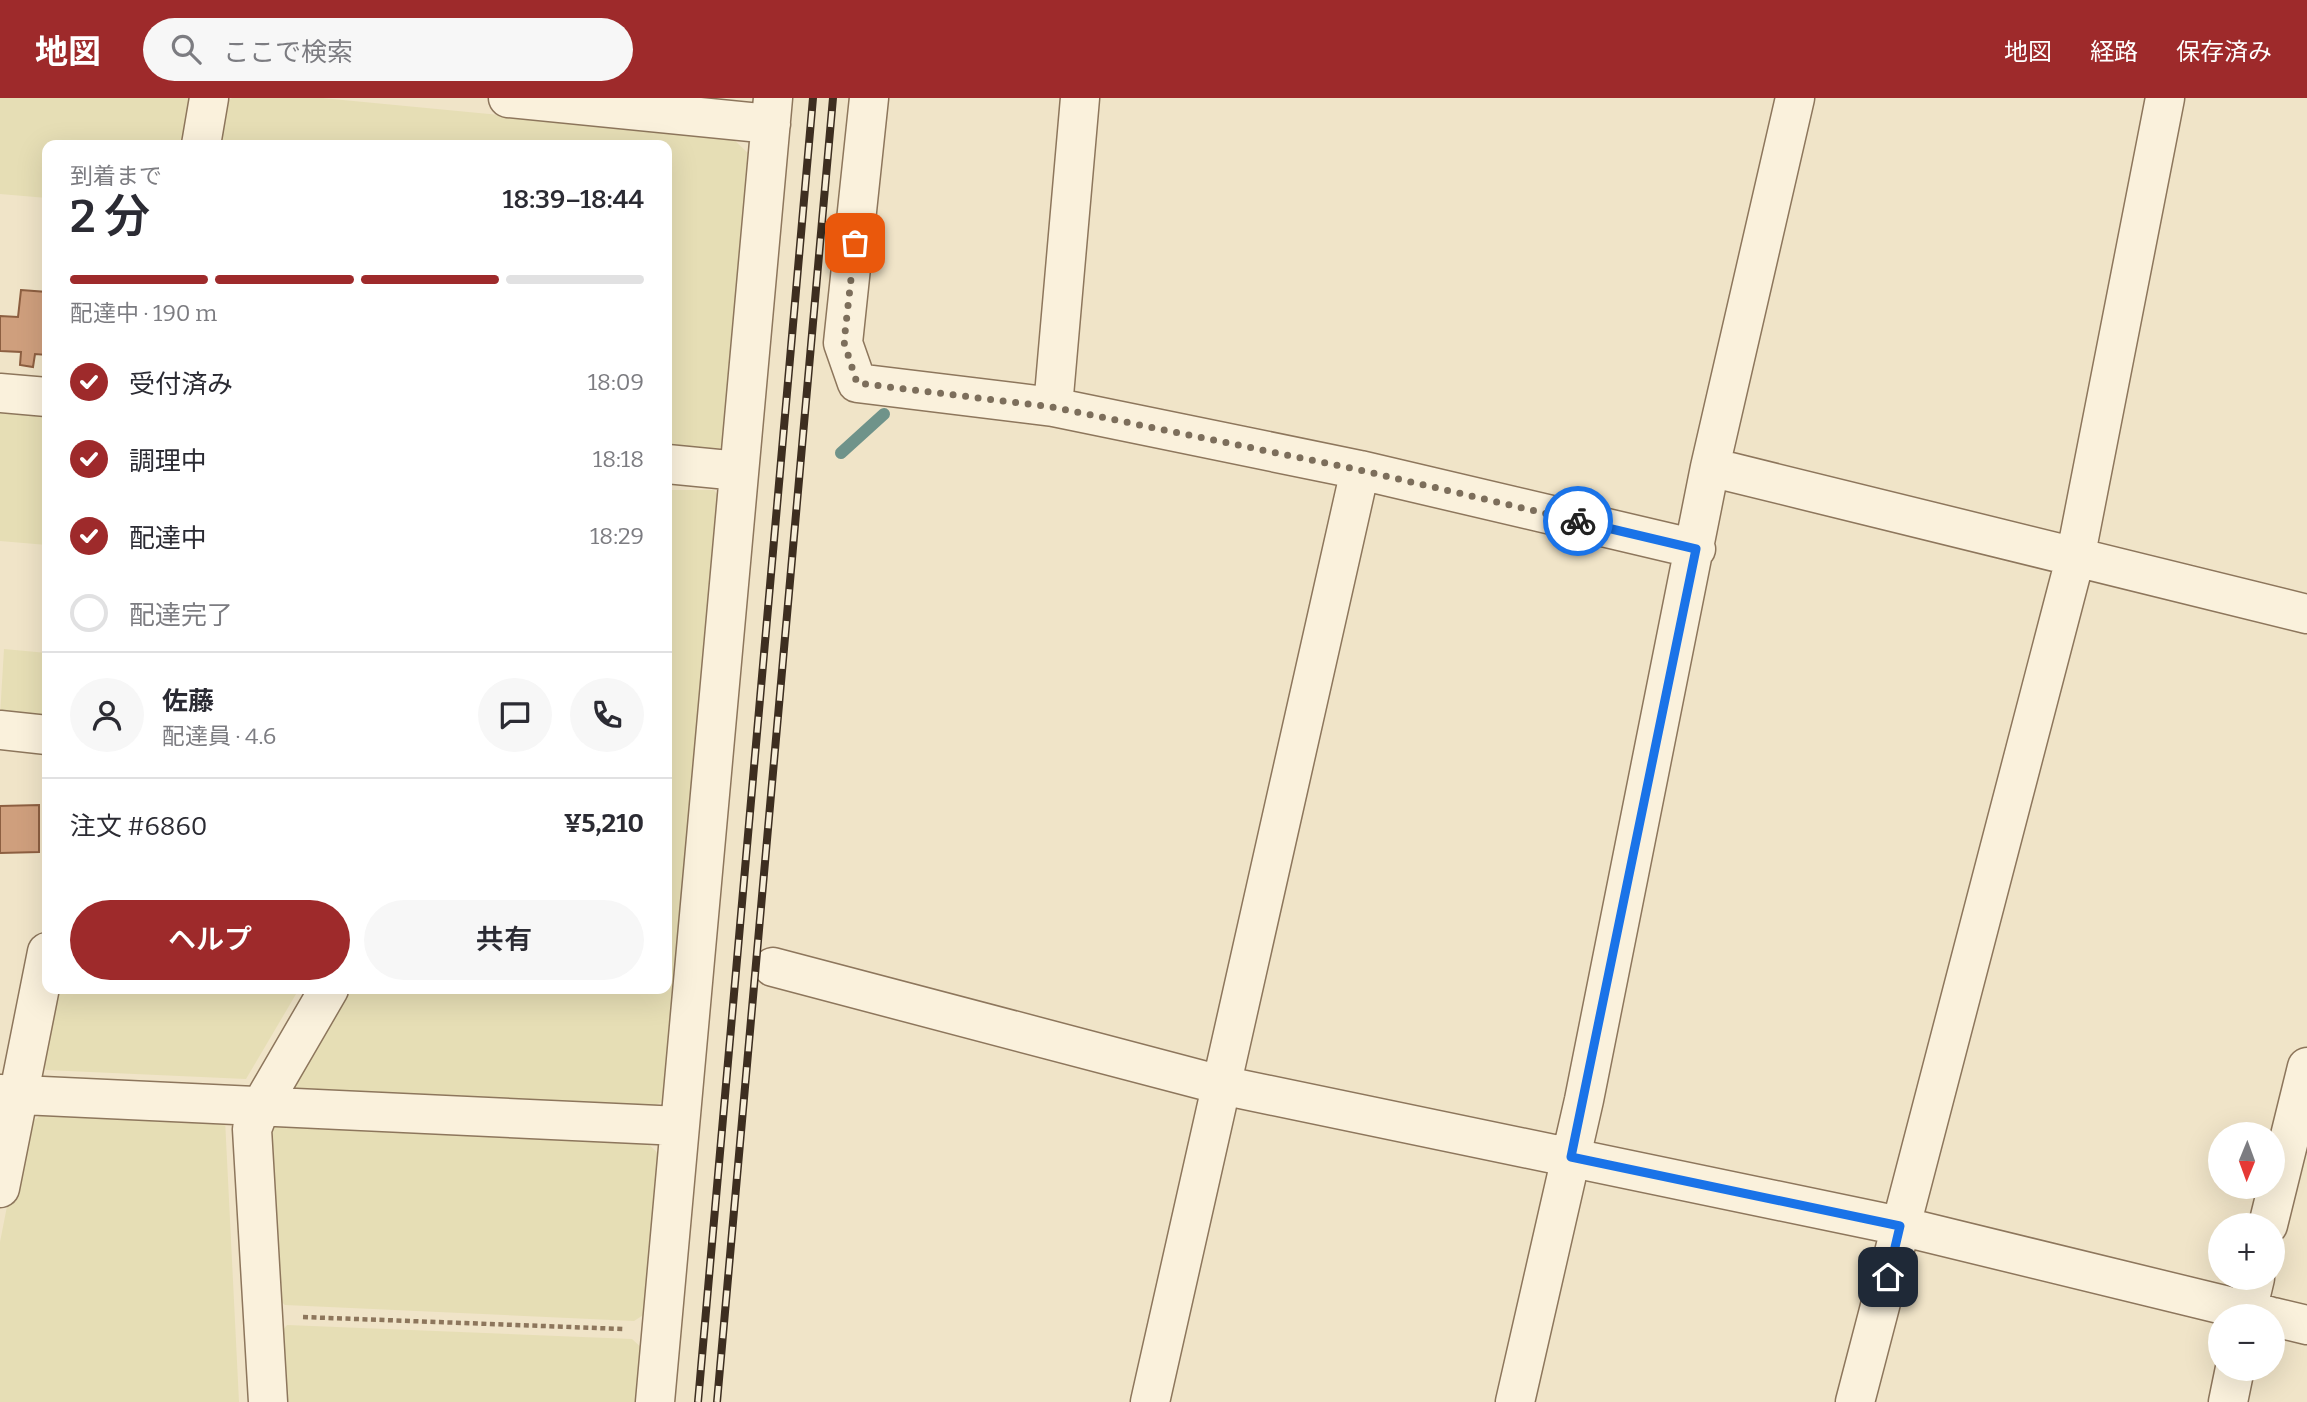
<!DOCTYPE html>
<html lang="ja">
<head>
<meta charset="utf-8">
<style>
  body { margin:0; font-family:Bitter,"Noto Sans JP",serif; background:#f7f7f7; color:#2b2b33; height:100vh; display:flex; flex-direction:column; font-size:26px; white-space:nowrap }
  * { box-sizing:border-box; margin:0 }
  p { font-size:23px; color:#7c7c81 }
  .icon { flex:none; width:38px; height:38px; fill:none; stroke:currentColor; stroke-width:2; stroke-linecap:round; stroke-linejoin:round }
  .map { position:relative; flex:1; overflow:hidden }
  .panel { position:absolute; left:42px; top:42px; width:630px; height:854px; display:flex; flex-direction:column; background:#fff; border-radius:14px; box-shadow:0 7px 28px #0002 }
  .panel>* { flex:none }
  .needle { width:46px; rotate:181deg }
  .buttons { position:absolute; left:2208px; top:1024px; display:grid; gap:14px }
  .buttons a { display:grid; place-items:center; width:77px; height:77px; border-radius:50%; background:#fff; box-shadow:0 7px 28px #0002; font-size:35px }
  .pin { position:absolute; display:grid; place-items:center; width:60px; height:60px; color:#fff; margin:-30px; border-radius:14px; box-shadow:0 4px 10px #0006 }
  .courier { position:absolute; display:grid; place-items:center; width:70px; height:70px; margin:-35px; border:5px solid #1a73e8; border-radius:50%; background:#fff; color:#222; box-shadow:0 2px 9px #0007 }
  .head em { font-style:normal; font-weight:600 }
  .head div { display:flex; flex-direction:column-reverse }
  .head { display:flex; align-items:center; justify-content:space-between; height:119px; padding:0 28px }
  h1 { font-size:46px; font-weight:600; line-height:52px }
  .bar { display:grid; grid-template-columns:repeat(4,1fr); gap:10px 7px; align-content:center; height:84px; padding:0 28px }
  .bar i { height:9px; border-radius:5px; background:#e1e1e2 }
  .bar .current { background:#9e2a2b }
  .bar p { grid-column:span 4 }
  .line { display:flex; align-items:center; gap:18px; padding:0 28px; border-top:2px solid #e1e1e2 }
  .line div { flex:1 }
  .round { display:grid; place-items:center; flex:none; width:74px; height:74px; border-radius:37px; background:#f7f7f7 }
  ol { padding:0 28px; list-style:none }
  li { display:flex; align-items:center; gap:21px; height:77px }
  li p { margin-inline-start:auto }
  li .icon { padding:7px; border-radius:50%; background:#9e2a2b; color:#fff; stroke-width:4 }
  li:last-child { color:#7c7c81 }
  li i { width:38px; height:38px; border:4px solid #e1e1e2; border-radius:50% }
  .action { display:flex; gap:14px; margin-top:auto; padding:14px 28px }
  .action a { flex:1; height:80px; border-radius:42px; background:#9e2a2b; color:#fff; font-size:28px; font-weight:600; line-height:80px; text-align:center }
  .action a+a { background:#f7f7f7; color:#2b2b33 }
  header { display:flex; align-items:center; gap:42px; box-sizing:border-box; height:98px; padding:0 35px; background:#9e2a2b; color:#fff }
  header strong { font-size:33px }
  nav { display:flex; gap:38px; margin-inline-start:auto; font-size:24px }
  .search { width:490px; height:63px; background:#f7f7f7; display:flex; align-items:center; gap:18px; box-sizing:border-box; padding:0 24px; border-radius:38px; color:#7c7c81; font-size:26px }
  .map>svg:first-child { display:block }
</style>
</head>
<body>
<header>
<strong>地図</strong>
<div class="search"><svg class="icon" aria-label="search" viewBox="0 0 24 24"><circle cx="10" cy="10" r="6"/><path d="M15 15l6 6"/></svg>ここで検索</div>
<nav><a>地図</a><a>経路</a><a>保存済み</a></nav>
</header>
<div class="map">
<svg width="2307" height="1304" viewBox="0 0 2307 1304">
  <rect width="100%" height="100%" fill="#f0e4c8"/>
  <!-- farmland -->
  <path fill="#e6deb5" d="M0,0H189L192,4L185,47H47V100L0,96Z
    M232,0H322L731,39L750,57L722,348L710,358L667,353V47H215L223,7Z
    M0,307L47,311V447L0,443Z
    M667,392H714L720,400L669,1001L648,1010L297,994L289,983L343,891H667Z
    M4,551L47,555V622L0,618Z
    M55,891H299L246,981L46,972L42,963Z
    M46,1013L225,1021L239,1304H0V1144L22,1032Z
    M275,1024L643,1041L663,1060L651,1212L634,1223L285,1207L273,1197L264,1034Z
    M287,1227L632,1241L645,1253L641,1304H279L275,1242Z"/>
  <g fill="none" stroke-linecap="round" stroke-linejoin="round">
    <!-- stream -->
    <path stroke="#6f938a" stroke-width="12" d="M841,355L884,316"/>
  </g>
  <!-- building -->
  <path fill="#cf9f7d" stroke="#8d5f41" stroke-width="2" d="M21,192L47,194V257L35,256L33,269L20,267L21,254L0,253V218L18,219Z
    M39,707V754L0,755V708Z"/>
  <g fill="none" stroke-linecap="round" stroke-linejoin="round">
    <defs>
      <path id="minor" d="M508,0L771,26
        M869,0L843,245L857,285L1053,309L1360,372L1696,451
        M201,47L209,0
        M0,295L47,299
        M1053,309L1080,0
        M667,366L739,373
        M1710,369L2307,516
        M0,632L47,637
        M773,869L1221,987L1900,1128L2269,1218
        M0,996L680,1028
        M0,1090L47,854
        M2268,1127L2307,969
        M2246,1218L2255,1180
        M2273,1219L2307,1227
        M268,1304L252,1031L261,1008L329,891
        M655,1304L773,0
        M1150,1304L1360,372
        M1515,1304L1584,1002L1710,369L1795,0
        M1855,1304L2075,461L2165,0
        M2228,1304L2235,1270"/>
    </defs>
    <!-- minor casing -->
    <use href="#minor" stroke="#8d765c" stroke-width="41"/>
    <!-- path -->
    <path stroke="#8d765c" stroke-width="4.5" stroke-dasharray="5 3.5" stroke-linecap="butt" d="M303,1219L623,1231"/>
    <!-- minor -->
    <use href="#minor" stroke="#faf1dc" stroke-width="38"/>
    <defs>
      <path id="rail" d="M698,1304L813,0
        M717,1304L833,0"/>
    </defs>
    <!-- rail casing -->
    <use href="#rail" stroke="#3d2e20" stroke-width="8"/>
    <!-- rail -->
    <use href="#rail" stroke="#f7eed8" stroke-width="5" stroke-dasharray="16" stroke-linecap="butt"/>
  </g>
  <g fill="none" stroke-linecap="round" stroke-linejoin="round">
    <!-- done -->
    <path stroke="#7c6e5b" stroke-width="7" stroke-dasharray="0 12.6" d="M855,145L844,244L857,285L1052,309L1360,372L1578,423"/>
    <!-- route -->
    <path stroke="#1a73e8" stroke-width="9" d="M1578,423L1696,451L1571,1059L1900,1128L1888,1179"/>
  </g>
</svg>
<div class="buttons">
<a><svg class="needle" viewBox="-14 -14 28 28"><path d="M0-13l5 13h-10z" fill="#e53935"/><path d="M0 13l5-13h-10z" fill="#7c7c81"/></svg></a>
<a>+</a>
<a>−</a>
</div>
<div class="pin" style="left:855px;top:145px;background:#ea580c"><svg class="icon" aria-label="bag" viewBox="0 0 24 24"><path d="M5 8h14l-1 12H6zM9 8a3 3 0 0 1 6 0"/></svg></div>
<div class="pin" style="left:1888px;top:1179px;background:#1f2937"><svg class="icon" aria-label="home" viewBox="0 0 24 24"><path d="M3 11l9-7 9 7M6 9v11h12V9"/></svg></div>
<div class="courier" style="left:1578px;top:423px"><svg class="icon" aria-label="bike" viewBox="0 0 24 24"><circle cx="6" cy="16" r="4"/><circle cx="18" cy="16" r="4"/><path d="M6 16l4-8h5l3 8M10 8l3 8H6M13 5h3"/></svg></div>
<section class="panel">
<div class="head"><div><h1>2 分</h1><p>到着まで</p></div><em>18:39–18:44</em></div>
<div class="bar"><i class="current"></i><i class="current"></i><i class="current"></i><i></i><p>配達中 · 190 m</p></div>
<ol>
<li><svg class="icon" aria-label="check" viewBox="0 0 24 24"><path d="M5 12l5 5 9-10"/></svg>受付済み<p>18:09</p></li>
<li><svg class="icon" aria-label="check" viewBox="0 0 24 24"><path d="M5 12l5 5 9-10"/></svg>調理中<p>18:18</p></li>
<li><svg class="icon" aria-label="check" viewBox="0 0 24 24"><path d="M5 12l5 5 9-10"/></svg>配達中<p>18:29</p></li>
<li><i></i>配達完了</li>
</ol>
<div class="line" style="height:126px"><a class="round"><svg class="icon" aria-label="person" viewBox="0 0 24 24"><circle cx="12" cy="8" r="4"/><path d="M4 21q1-7 8-7t8 7"/></svg></a><div><b>佐藤</b><p>配達員 · 4.6</p></div><a class="round"><svg class="icon" aria-label="chat" viewBox="0 0 24 24"><path d="M4 5h16v11H9l-5 4z"/></svg></a><a class="round"><svg class="icon" aria-label="phone" viewBox="0 0 24 24"><path d="M5 4h4l2 5-3 2q2 4 5 5l2-3 5 2v4C11 20 4 13 5 4z"/></svg></a></div>
<div class="line" style="height:91px"><div>注文 #6860</div><b>¥5,210</b></div>
<div class="action"><a>ヘルプ</a><a>共有</a></div>
</section>
</div>
</body>
</html>
